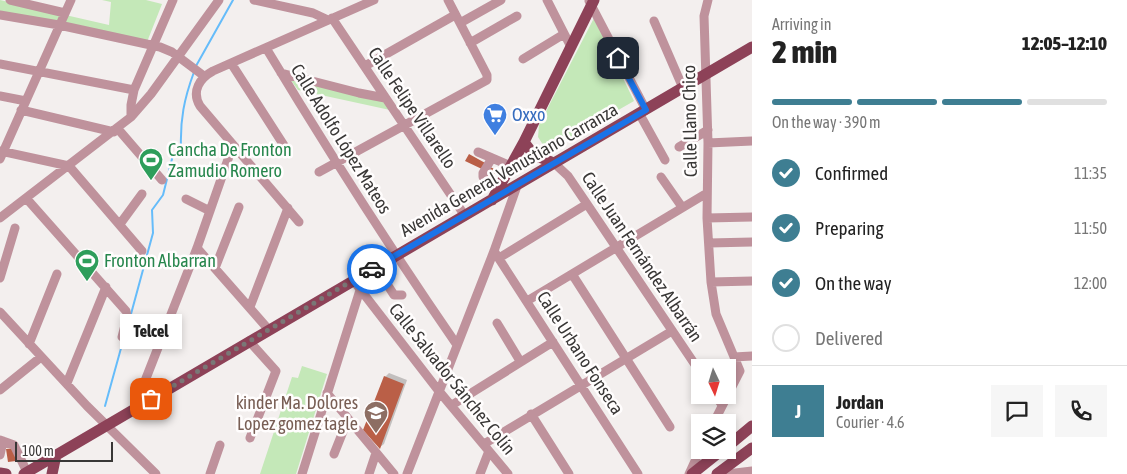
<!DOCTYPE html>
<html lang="en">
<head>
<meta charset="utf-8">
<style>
  body { margin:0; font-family:"Asap Condensed",sans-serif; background:#f6f6f6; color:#222; height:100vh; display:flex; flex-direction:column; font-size:19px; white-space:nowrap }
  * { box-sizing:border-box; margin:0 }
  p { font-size:16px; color:#767676 }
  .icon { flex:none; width:28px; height:28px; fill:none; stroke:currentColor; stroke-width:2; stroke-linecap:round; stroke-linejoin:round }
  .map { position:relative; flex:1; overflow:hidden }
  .drawer { display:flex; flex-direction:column; background:#fff; width:375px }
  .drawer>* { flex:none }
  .needle { width:32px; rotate:176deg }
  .controls { position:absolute; left:691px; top:359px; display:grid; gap:10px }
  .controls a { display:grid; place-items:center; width:45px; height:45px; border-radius:0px; background:#fff; box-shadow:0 2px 8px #0003; font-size:25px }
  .scale { position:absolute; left:15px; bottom:12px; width:98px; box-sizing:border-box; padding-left:5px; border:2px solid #393736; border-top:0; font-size:14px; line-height:18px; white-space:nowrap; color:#393736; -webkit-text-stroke:4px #fffdfd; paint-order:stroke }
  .pin { position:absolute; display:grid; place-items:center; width:42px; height:42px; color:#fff; margin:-21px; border-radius:10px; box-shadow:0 2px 8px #0006 }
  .courier { position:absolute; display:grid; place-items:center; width:50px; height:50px; margin:-25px; border:4px solid #1a73e8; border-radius:50%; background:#fff; color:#222; box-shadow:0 1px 6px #0007 }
  .bubble { position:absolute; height:35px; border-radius:0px; background:#fff; box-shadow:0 2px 8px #0003; font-size:16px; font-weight:800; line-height:35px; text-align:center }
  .headline em { font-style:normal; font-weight:800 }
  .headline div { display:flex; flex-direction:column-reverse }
  .headline { display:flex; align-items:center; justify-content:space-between; height:85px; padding:0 20px }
  h1 { font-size:32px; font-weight:800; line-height:38px }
  .bar { display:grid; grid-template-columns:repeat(4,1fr); gap:8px 5px; align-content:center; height:60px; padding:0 20px }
  .bar i { height:6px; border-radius:4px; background:#e0e0e0 }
  .bar .on { background:#3e7e92 }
  .bar p { grid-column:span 4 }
  .line { display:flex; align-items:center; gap:12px; padding:0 20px; border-top:1px solid #e0e0e0 }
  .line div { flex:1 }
  .round { display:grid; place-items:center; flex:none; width:52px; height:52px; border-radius:0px; background:#f6f6f6 }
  ol { padding:0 20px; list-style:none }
  li { display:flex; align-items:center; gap:15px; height:55px }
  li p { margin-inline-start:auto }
  li .icon { padding:5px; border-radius:50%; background:#3e7e92; color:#fff; stroke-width:4 }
  li:last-child { color:#767676 }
  li i { width:28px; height:28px; border:2px solid #e0e0e0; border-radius:50% }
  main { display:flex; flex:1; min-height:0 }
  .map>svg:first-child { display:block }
</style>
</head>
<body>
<main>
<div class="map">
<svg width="752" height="474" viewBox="0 0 752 474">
  <rect width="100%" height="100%" fill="#f3efee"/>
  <!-- green -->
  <path fill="#c4e8b8" d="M0,0L109,25L111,2L102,0H146L162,4L147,42L0,11Z
    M594,18L634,101L547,151L538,137L539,125Z
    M290,79L383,101L390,110L298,90Z
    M302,366L327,374L296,474H260L292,377L298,378Z"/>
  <!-- shadow -->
  <path fill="#0003" d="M389,373L407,380L384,444L380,447L385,377Z"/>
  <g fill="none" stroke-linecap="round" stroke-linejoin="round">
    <!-- stream -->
    <path stroke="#65bcfa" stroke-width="2" d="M196,66L233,0
      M131,314L153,233L152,210L163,195L173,155L181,148C180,120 184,99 194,72
      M105,406L123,341"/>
  </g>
  <!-- building -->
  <path fill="#ba5f47" d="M469,154L487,164L484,170L465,161Z
    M524,161L528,167L523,171L519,167Z
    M490,167L497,170L493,177L486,173Z
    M384,376L404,384L380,449L363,430Z
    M14,448L16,461L8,462L6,449Z"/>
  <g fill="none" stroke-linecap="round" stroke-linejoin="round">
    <!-- minor -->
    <path stroke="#bf929c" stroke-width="9" d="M10,0L65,13
      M254,0L313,13L328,20
      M547,0L571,47
      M708,0L704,16L708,143L707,218L711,282L716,314L740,371L714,422
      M589,1L646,110
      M0,15L59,25L160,47L172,52L204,76
      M332,18L465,216
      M654,21L683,88
      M460,23L501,0
      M470,43L517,16
      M266,48C327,149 390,248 457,345
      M523,59L564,34
      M231,63L285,147
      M0,64L134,90
      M365,66L455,15
      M281,73L359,93L385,98
      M0,96L26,101
      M21,110L114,132
      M639,113L665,160
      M131,117V105L134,90L173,0
      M118,129L162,180
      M708,143L752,141
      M679,147L708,130
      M0,151L69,166L142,251
      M478,152L492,158
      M0,159L71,0
      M554,163L568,176L587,204L700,372
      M319,172L487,80V75L448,0
      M661,177L682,207
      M499,188L483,177V173L492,158L511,166
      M26,198L126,311L127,317L122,337
      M186,199L210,211
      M0,218L131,117L151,94L219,0
      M707,218L752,217
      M299,222L200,106C191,91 200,78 213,71L374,0
      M120,224L142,194
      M709,243L752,242
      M197,248L269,330
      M494,251L638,474
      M499,258L587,204
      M376,267L394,295H402
      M215,268L239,207
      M572,274L670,427
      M0,278L15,228
      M353,280L438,390L508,474
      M711,282L752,281
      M527,301L707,193
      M250,307L288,208
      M0,312L87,406L156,474
      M497,323L520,361
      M249,341L276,371L250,438
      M29,344L57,274
      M734,357L752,356
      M67,383L106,287
      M0,390L41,357
      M327,393L394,474
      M715,395L722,405
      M452,405L553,342
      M134,409L197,248L233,145
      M531,414L569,474
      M0,440L14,445L27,472
      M484,444L672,331
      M334,454L348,419
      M0,455L3,441
      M210,474L220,445
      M302,474L360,290
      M369,474L376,453
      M407,474L494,251L517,186
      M480,474L489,451
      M689,474L700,450
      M727,474L752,471"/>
    <!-- major -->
    <path stroke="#8d4258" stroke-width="11" d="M524,142L534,155L554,163
      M492,200L524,142L594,0
      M728,446L752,426
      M0,473L6,474
      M24,474L752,47
      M52,474L56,455
      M692,474L722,450
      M717,474L752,448"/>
  </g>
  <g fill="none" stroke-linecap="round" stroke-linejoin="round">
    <!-- done -->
    <path stroke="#7a7776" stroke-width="5" stroke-dasharray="0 9" d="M151,399L372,269"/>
    <!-- route -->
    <path stroke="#1a73e8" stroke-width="6" d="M372,269L646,110L618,58"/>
  </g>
  <!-- icons -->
  <defs>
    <symbol id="supermarket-pin" viewBox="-11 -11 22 30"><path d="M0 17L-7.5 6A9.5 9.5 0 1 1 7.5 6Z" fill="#3f7fe0" stroke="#fffdfd"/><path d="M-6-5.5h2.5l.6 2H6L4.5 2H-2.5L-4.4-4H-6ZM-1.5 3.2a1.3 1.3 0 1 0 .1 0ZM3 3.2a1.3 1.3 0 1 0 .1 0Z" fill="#fff"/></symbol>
    <symbol id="stadium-pin" viewBox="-11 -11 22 30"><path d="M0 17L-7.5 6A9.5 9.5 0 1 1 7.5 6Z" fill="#2e9e5b" stroke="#fffdfd"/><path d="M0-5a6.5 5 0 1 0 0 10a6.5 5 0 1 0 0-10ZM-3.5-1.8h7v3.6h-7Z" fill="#fff"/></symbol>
    <symbol id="school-pin" viewBox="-11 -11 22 30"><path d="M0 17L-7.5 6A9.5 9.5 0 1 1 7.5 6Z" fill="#8d6e63" stroke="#fffdfd"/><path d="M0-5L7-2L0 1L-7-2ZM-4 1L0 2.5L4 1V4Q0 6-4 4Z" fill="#fff"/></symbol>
  </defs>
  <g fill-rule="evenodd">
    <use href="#supermarket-pin" x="481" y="101" width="28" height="38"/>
    <use href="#stadium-pin" x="137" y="146" width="28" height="38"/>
    <use href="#stadium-pin" x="73" y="247" width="28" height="38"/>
    <use href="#school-pin" x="362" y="399" width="28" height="38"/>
  </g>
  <g text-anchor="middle" stroke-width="5" stroke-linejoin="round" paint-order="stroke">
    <!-- street labels -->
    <g font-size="18" fill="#393736" stroke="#fffdfd">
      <text transform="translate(412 108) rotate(56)" y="6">Calle Felipe Villarello</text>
      <text transform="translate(690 121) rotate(-91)" y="6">Calle Llano Chico</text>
      <text transform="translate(341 139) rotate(58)" y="6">Calle Adolfo López Mateos</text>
      <text transform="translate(509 170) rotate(-30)" y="6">Avenida General Venustiano Carranza</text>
      <text transform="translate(642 257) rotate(56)" y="6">Calle Juan Fernández Albarrán</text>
      <text transform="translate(580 353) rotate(57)" y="6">Calle Urbano Fonseca</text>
      <text transform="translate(452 379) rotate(51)" y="6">Calle Salvador Sánchez Colín</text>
    </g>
    <!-- shop labels -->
    <g font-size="18" fill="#366cbe" stroke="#fffdfd" text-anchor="start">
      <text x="512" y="121">Oxxo</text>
    </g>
    <!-- leisure labels -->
    <g font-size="18" fill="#27864d" stroke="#fffdfd" text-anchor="start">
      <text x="168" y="156">Cancha De Fronton<tspan x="168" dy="21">Zamudio Romero</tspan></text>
      <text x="104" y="267">Fronton Albarran</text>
    </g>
    <!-- education labels -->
    <g font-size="18" fill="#785e54" stroke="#fffdfd" text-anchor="end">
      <text x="358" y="409">kinder Ma. Dolores<tspan x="358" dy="21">Lopez gomez tagle</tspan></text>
    </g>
  </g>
</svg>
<div class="controls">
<a><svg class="needle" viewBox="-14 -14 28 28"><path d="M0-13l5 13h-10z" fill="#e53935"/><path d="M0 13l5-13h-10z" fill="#767676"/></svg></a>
<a><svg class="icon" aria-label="layers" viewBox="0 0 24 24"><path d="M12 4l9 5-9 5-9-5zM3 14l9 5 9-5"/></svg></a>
</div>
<div class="scale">100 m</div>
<div class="pin" style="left:151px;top:399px;background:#ea580c"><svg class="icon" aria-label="bag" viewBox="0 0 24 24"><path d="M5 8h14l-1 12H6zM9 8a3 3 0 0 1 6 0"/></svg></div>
<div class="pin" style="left:618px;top:58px;background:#1f2937"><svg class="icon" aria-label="home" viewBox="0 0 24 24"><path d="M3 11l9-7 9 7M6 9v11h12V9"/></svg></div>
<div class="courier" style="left:372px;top:269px"><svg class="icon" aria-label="car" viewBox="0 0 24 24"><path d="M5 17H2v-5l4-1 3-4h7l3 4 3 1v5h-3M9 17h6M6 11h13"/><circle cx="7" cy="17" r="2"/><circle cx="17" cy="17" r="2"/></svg></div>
<div class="bubble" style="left:120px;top:314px;width:62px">Telcel</div>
</div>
<section class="drawer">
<div class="headline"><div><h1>2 min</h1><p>Arriving in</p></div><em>12:05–12:10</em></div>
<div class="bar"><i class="on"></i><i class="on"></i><i class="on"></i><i></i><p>On the way · 390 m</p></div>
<ol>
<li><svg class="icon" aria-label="check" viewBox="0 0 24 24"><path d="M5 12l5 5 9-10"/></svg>Confirmed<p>11:35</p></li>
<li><svg class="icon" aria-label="check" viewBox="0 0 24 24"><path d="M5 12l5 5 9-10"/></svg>Preparing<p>11:50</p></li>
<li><svg class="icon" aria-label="check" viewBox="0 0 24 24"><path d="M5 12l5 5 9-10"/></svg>On the way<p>12:00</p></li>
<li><i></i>Delivered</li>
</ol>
<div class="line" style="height:90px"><b class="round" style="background:#3e7e92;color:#fff">J</b><div><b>Jordan</b><p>Courier · 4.6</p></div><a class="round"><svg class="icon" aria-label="chat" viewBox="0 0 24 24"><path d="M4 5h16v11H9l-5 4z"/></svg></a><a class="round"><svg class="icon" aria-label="phone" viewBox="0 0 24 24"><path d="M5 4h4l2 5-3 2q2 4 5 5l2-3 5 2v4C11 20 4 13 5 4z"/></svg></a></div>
</section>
</main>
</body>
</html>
